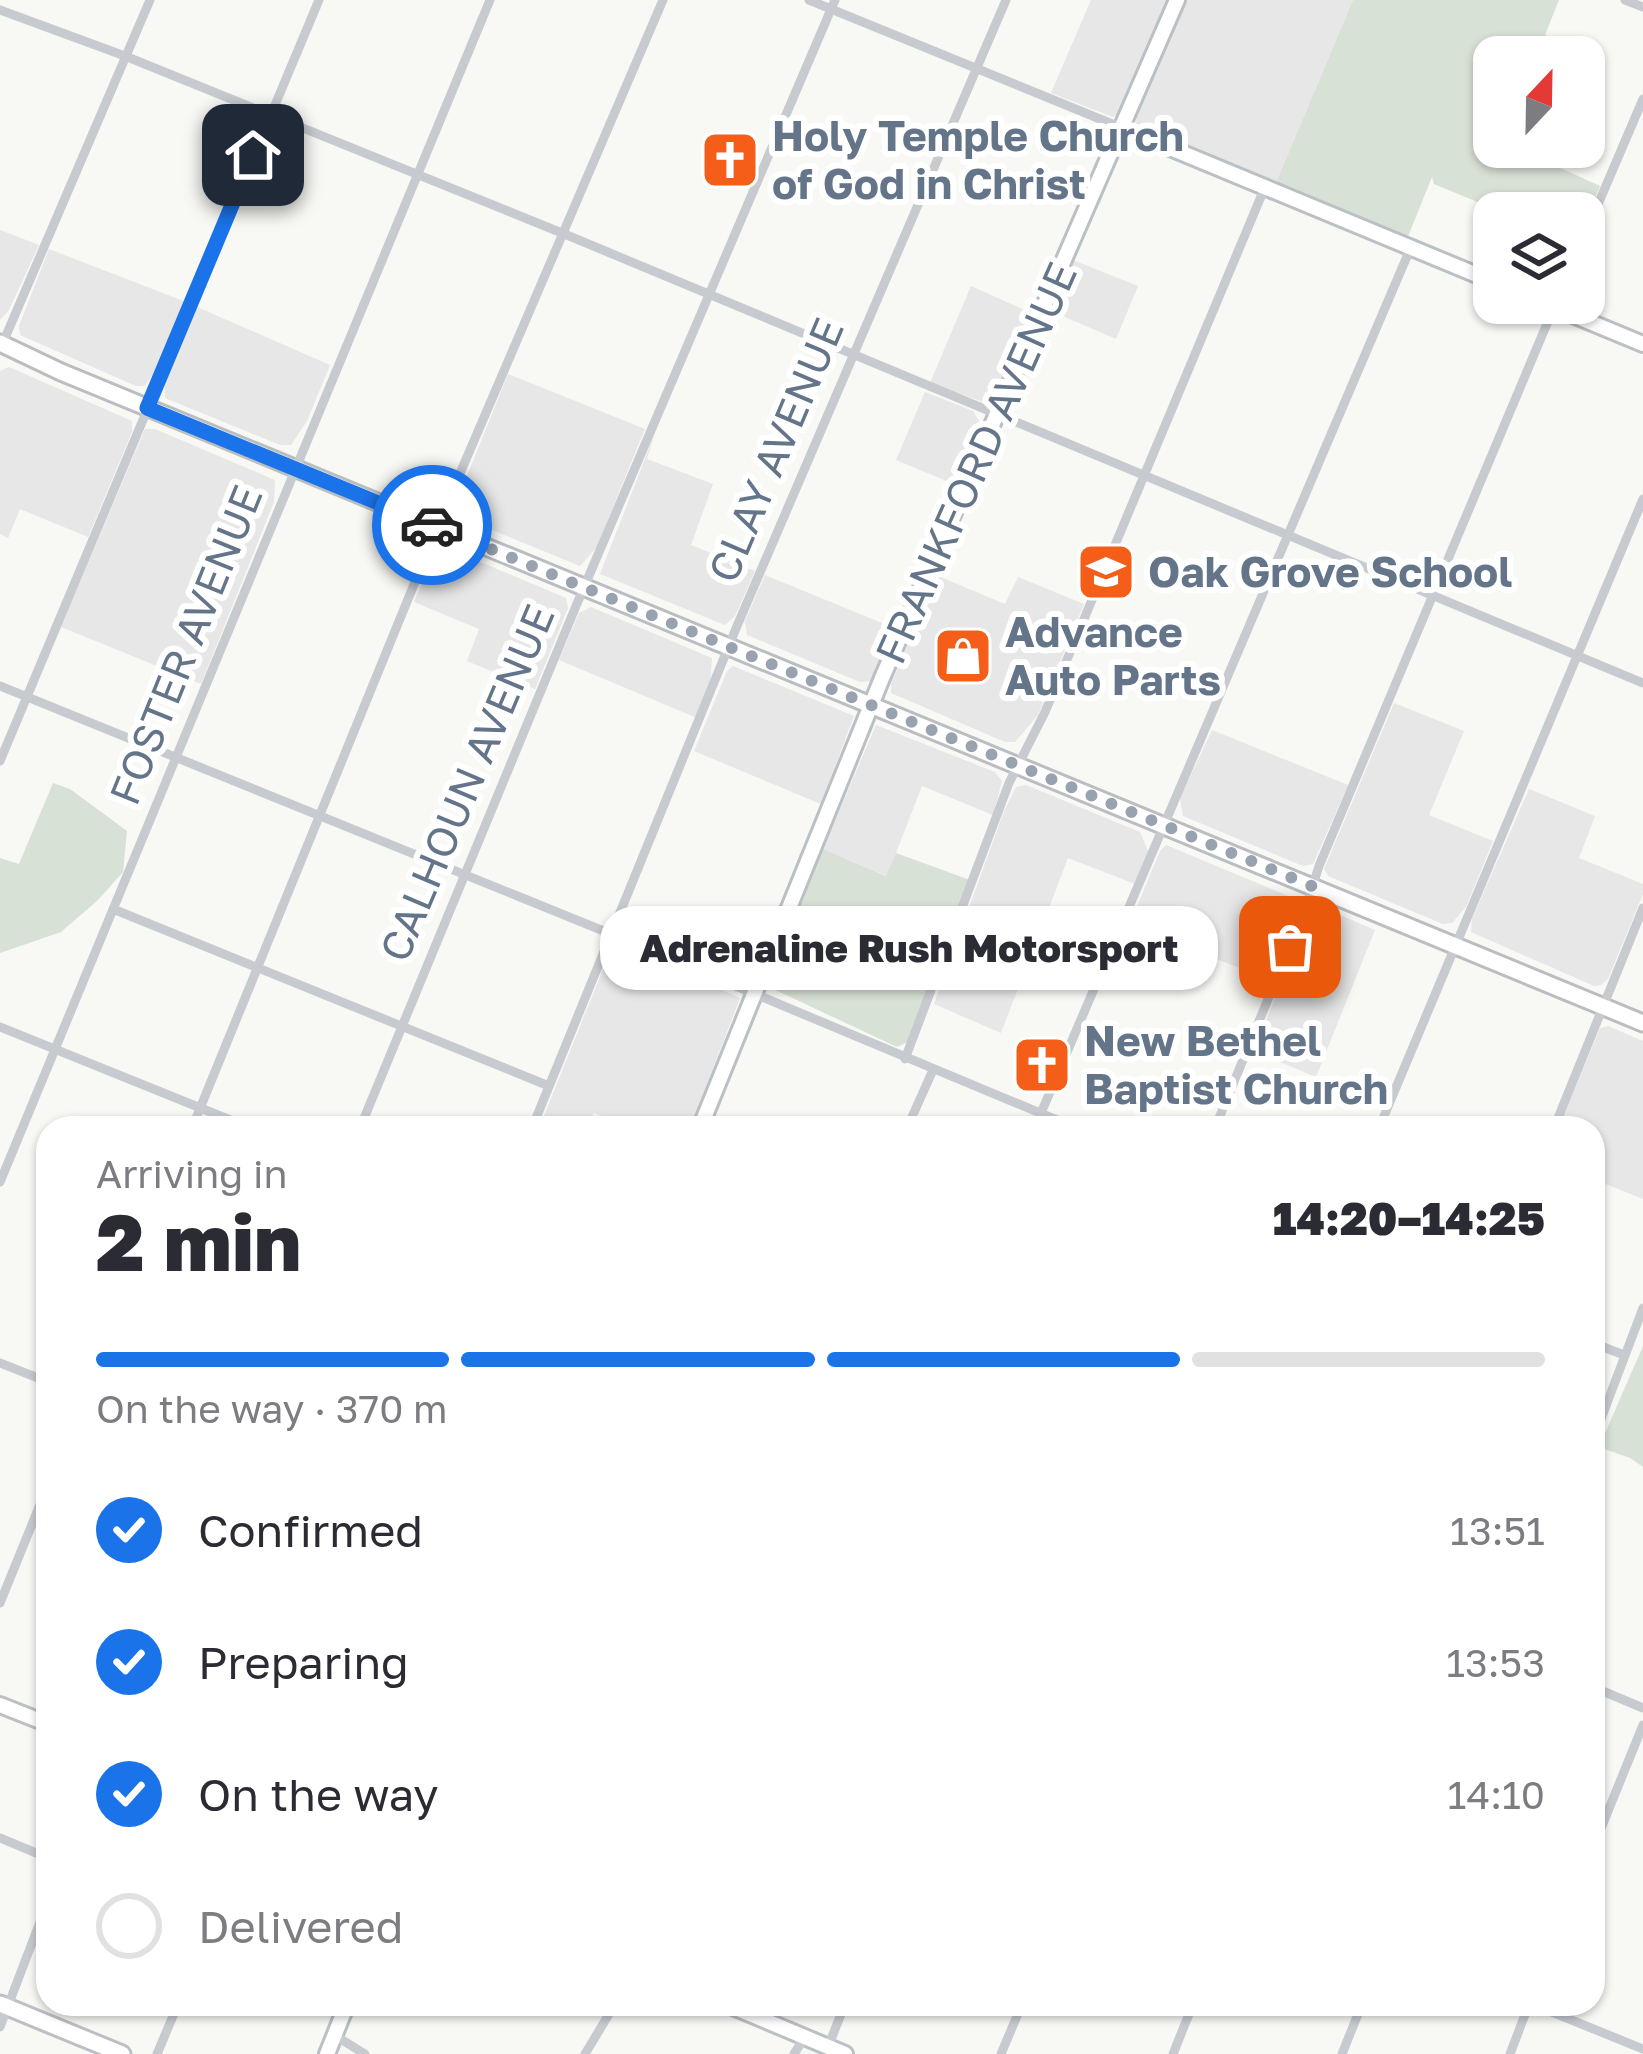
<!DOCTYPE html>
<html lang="en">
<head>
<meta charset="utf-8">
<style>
  body { margin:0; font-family:"Golos Text",sans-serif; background:#f7f7f7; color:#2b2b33; height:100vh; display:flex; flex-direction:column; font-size:45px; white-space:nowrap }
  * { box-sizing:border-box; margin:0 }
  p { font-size:39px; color:#7c7c81 }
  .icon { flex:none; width:66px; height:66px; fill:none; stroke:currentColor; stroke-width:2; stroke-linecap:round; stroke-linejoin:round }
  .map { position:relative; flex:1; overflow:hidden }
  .panel { position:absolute; left:36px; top:1116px; width:1569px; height:900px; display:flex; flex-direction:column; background:#fff; border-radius:36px; box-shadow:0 3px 9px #0004 }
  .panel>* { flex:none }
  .needle { width:78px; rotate:22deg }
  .fabs { position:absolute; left:1473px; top:36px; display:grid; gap:24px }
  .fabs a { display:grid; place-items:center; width:132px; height:132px; border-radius:24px; background:#fff; box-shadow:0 3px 9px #0004; font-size:60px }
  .pin { position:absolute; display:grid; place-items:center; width:102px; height:102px; color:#fff; margin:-51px; border-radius:24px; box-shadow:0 6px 18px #0006 }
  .courier { position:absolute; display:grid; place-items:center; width:120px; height:120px; margin:-60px; border:9px solid #1a73e8; border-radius:50%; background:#fff; color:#222; box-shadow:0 3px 15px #0007 }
  .bubble { position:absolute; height:84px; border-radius:36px; background:#fff; box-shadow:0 3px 9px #0004; font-size:39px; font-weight:800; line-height:84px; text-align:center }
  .summary em { font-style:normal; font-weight:800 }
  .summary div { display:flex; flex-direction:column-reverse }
  .summary { display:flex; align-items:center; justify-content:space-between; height:204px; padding:0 60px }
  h1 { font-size:78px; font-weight:800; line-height:90px }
  .bar { display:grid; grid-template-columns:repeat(4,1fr); gap:18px 12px; align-content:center; height:144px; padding:0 60px }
  .bar i { height:15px; border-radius:9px; background:#e1e1e2 }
  .bar .active { background:#1a73e8 }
  .bar p { grid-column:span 4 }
  ol { padding:0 60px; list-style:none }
  li { display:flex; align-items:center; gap:36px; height:132px }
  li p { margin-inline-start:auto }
  li .icon { padding:12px; border-radius:50%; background:#1a73e8; color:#fff; stroke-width:4 }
  li:last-child { color:#7c7c81 }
  li i { width:66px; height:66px; border:6px solid #e1e1e2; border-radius:50% }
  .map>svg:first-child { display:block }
</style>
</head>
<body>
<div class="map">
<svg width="1643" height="2054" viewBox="0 0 1643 2054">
  <rect width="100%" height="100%" fill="#f8f8f5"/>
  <!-- built -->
  <path fill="#e6e7e6" d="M1091,0H1169L1122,111L1113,117L1051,93Z
    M1186,0H1353L1275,185L1136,125L1137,112Z
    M0,230L39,245L9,310L0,320Z
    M49,249L186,302L159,365L145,386H136L20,335L19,326Z
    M1073,260L1138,286L1116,339L1051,311Z
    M971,286L1034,314L992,405L930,383Z
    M195,306L330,365L307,421L291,445H280L165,398L164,379Z
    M9,367L132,421V432L88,537L20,509L8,538L0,534V371Z
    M508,374L645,429L596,548L580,566L456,515L455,506Z
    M925,392L973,411L979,421V433L956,485L896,460Z
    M145,429H155L275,480L274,502L201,684L61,627Z
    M655,433L647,459L713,484L691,545L755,571L735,616L725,625L600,574Z
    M445,547L566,598L568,608L535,689L467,661L479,629L414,602L435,553Z
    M765,575L894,628L871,681L860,682L747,635L745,621Z
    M938,576L1005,604L1018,577L1084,604L1038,715L1015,742H1005L891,693V684Z
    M591,607L712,658L710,686L697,718L559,660L579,613Z
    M733,666L854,716L821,804L694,751L727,671Z
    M1394,703L1464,731L1429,815L1493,841L1466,907L1452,923L1443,924L1328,876L1324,869Z
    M876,725L995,772L1002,781L993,815L922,786L887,876L823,849Z
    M1212,730L1348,785L1313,864L1303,866L1183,816L1180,798Z
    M1026,785L1140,832L1148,851L1135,884L1068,858L1001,1033L934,1004L1004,811L1016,787Z
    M1529,789L1595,816L1579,858L1643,884V894L1608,979L1601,985L1594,986L1471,932L1472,919Z
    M1166,845L1298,900L1300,910L1270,980L1199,952L1191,968L1123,940L1160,851Z
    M1313,908H1324L1375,930L1316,1077L1253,1051Z
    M614,942L740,998L690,1128H633L594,1113L585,1128H558L546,1123L539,1128Z
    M1608,1026L1643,1041V1199L1593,1179V1128H1559L1600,1028Z"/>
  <!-- green -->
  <path fill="#d8e1d5" d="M1353,0H1559L1545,35L1598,60L1584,94V57H1494V147H1563L1556,166L1600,186L1584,224V213H1504L1434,184L1432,177L1407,239L1275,185Z
    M53,783L70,789L127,831L123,872L98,900L61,932L0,953V858L19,864Z
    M823,849L886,876L896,853L970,880L908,1042L897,1047L771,988L770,982Z
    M1643,1346V1467L1630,1458L1599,1447Z"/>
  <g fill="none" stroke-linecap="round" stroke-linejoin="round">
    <defs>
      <path id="secondary" d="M1122,128L1494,282
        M1544,303L1643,344
        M700,1128L882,678L1177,0
        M0,1705L48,1724
        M726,2004L845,2054
        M327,2054L347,2004"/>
      <path id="primary" d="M0,2004L122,2054"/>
      <path id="trunk" d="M0,343L61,372L1643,1023"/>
    </defs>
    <!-- secondary casing -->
    <use href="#secondary" stroke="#bbc0c5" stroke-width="20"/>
    <!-- primary casing -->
    <use href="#primary" stroke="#bcbfc3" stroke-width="21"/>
    <!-- trunk casing -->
    <use href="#trunk" stroke="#bbbec1" stroke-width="21"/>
    <!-- minor -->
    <path stroke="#c7cbcf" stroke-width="9" d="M809,0L1122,128
      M1625,0L1643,7
      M0,10L125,56L562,233L1643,683
      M1584,237L1643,99
      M2,345L150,0
      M0,686L611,934L1076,1128
      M0,761L319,0
      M113,909L549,1086
      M0,1027L250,1128
      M905,1059L1009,783L1045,712L1265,187
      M1041,1113L1411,247
      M192,1128L446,506L663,0
      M360,1128L576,606L835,0
      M532,1128L737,626L1006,0
      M907,1128L933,1070
      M1215,1128L1306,907L1319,866L1554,307
      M1379,1128L1643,499
      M1554,1128L1643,908
      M0,1182L490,0
      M1593,1343L1624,1355
      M0,1363L48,1382
      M1593,1440L1643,1308
      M0,1603L48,1485
      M1593,1687L1643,1708
      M0,1838L48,1858
      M1593,1848L1643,1725
      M1532,2004L1643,2049
      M0,2027L48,1901
      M334,2035L365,2054
      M828,2047L845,2004
      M157,2054L178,2004
      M585,2054L615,2004
      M794,2054L805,2037
      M1001,2054L1022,2004
      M1173,2054L1193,2004
      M1342,2054L1362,2004
      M1510,2054L1529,2004"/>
    <!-- secondary -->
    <use href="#secondary" stroke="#fff" stroke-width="14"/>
    <!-- primary -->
    <use href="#primary" stroke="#fff" stroke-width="15"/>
    <!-- trunk -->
    <use href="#trunk" stroke="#fff" stroke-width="15"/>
  </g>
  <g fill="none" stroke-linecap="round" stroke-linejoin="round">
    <!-- done -->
    <path stroke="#98a3af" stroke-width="12" stroke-dasharray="0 21.6" d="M432,525L1312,886L1290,947"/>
    <!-- route -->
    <path stroke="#1a73e8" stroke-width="15" d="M253,155L147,408L432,525"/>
  </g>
  <!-- icons -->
  <defs>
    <symbol id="church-square" viewBox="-11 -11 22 22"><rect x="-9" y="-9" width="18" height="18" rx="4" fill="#f55e18" stroke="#fff"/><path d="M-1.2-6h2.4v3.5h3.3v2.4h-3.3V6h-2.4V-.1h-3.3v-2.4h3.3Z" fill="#fff"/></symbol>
    <symbol id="school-square" viewBox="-11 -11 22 22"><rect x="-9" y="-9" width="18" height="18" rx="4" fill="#f55e18" stroke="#fff"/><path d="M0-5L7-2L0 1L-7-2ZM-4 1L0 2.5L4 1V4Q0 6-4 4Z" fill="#fff"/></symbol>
    <symbol id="shop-square" viewBox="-11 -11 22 22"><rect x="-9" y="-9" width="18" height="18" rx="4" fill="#f55e18" stroke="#fff"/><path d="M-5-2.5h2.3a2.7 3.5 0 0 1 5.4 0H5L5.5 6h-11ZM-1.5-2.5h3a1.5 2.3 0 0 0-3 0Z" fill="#fff"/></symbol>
  </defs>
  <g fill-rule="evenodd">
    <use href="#church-square" x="697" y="127" width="66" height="66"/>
    <use href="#school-square" x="1073" y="539" width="66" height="66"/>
    <use href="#shop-square" x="930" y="623" width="66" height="66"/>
    <use href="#church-square" x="1009" y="1032" width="66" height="66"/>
  </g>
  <g text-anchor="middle" stroke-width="12" stroke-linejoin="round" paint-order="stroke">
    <!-- poi labels -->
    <g font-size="42" font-weight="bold" fill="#647589" stroke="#fff" text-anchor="start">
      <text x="772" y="151">Holy Temple Church<tspan x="772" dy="48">of God in Christ</tspan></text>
      <text x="1148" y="587">Oak Grove School</text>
      <text x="1005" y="647">Advance<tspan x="1005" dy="48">Auto Parts</tspan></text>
      <text x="1084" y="1056">New Bethel<tspan x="1084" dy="48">Baptist Church</tspan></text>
    </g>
    <!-- street labels -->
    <g font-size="42" fill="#647589" stroke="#fff">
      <text transform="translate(776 450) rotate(-67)" y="15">CLAY AVENUE</text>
      <text transform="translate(976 463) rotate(-66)" y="15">FRANKFORD AVENUE</text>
      <text transform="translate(186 645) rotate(-68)" y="15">FOSTER AVENUE</text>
      <text transform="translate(467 783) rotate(-67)" y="15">CALHOUN AVENUE</text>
    </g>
  </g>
</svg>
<div class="fabs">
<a><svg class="needle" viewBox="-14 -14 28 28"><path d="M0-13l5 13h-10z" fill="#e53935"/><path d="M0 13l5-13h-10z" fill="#7c7c81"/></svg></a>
<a><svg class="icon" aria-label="layers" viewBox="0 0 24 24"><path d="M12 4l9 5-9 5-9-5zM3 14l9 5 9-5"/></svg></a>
</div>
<div class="pin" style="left:1290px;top:947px;background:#ea580c"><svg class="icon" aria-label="bag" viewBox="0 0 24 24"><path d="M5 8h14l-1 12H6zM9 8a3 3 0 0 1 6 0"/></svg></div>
<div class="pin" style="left:253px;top:155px;background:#1f2937"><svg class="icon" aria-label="home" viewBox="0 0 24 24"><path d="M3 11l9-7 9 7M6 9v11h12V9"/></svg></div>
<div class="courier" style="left:432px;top:525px"><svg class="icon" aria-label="car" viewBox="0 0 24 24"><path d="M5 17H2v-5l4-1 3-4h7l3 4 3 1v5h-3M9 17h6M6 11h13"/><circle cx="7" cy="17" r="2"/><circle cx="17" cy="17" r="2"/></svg></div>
<div class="bubble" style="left:600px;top:906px;width:618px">Adrenaline Rush Motorsport</div>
<section class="panel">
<div class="summary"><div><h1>2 min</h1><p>Arriving in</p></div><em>14:20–14:25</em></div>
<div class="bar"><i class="active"></i><i class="active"></i><i class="active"></i><i></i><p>On the way · 370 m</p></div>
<ol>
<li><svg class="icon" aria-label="check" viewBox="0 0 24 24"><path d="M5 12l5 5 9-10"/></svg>Confirmed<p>13:51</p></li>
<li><svg class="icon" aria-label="check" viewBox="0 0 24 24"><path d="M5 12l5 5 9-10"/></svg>Preparing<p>13:53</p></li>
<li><svg class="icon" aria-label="check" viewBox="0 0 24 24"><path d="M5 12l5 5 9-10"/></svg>On the way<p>14:10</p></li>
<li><i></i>Delivered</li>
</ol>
</section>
</div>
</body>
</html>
